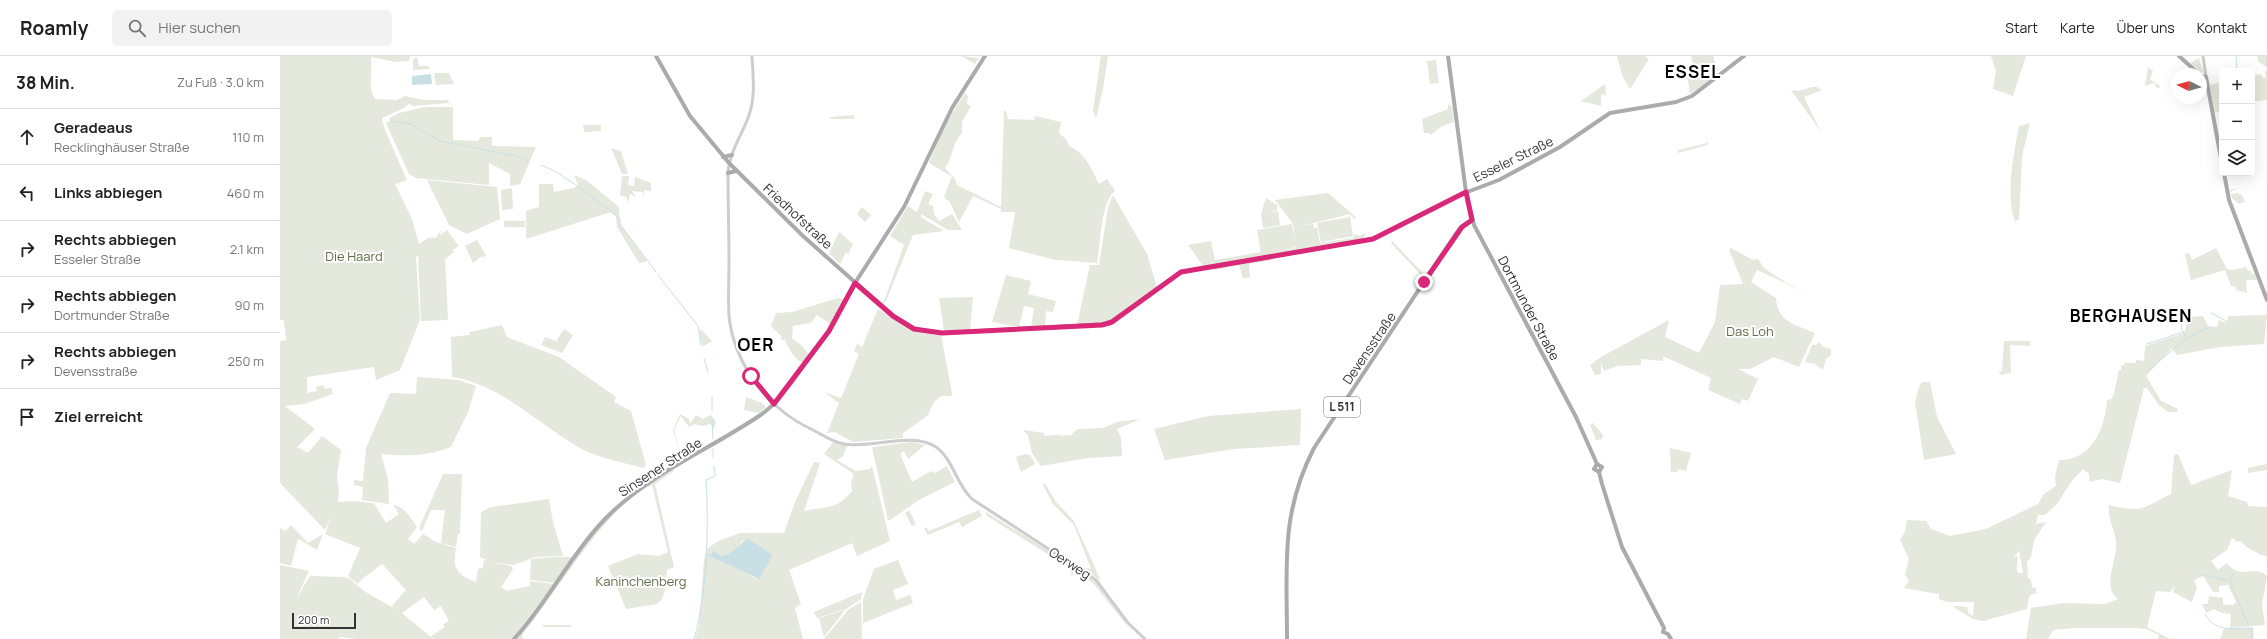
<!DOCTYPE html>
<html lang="de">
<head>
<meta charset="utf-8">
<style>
  body { margin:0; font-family:Manrope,sans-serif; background:#f2f2f2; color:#222 }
  .controls { position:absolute; right:12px; top:12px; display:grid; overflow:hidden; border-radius:6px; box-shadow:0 4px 16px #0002 }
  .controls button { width:36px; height:36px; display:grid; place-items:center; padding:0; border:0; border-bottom:1px solid #e0e0e0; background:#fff; color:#222; font:20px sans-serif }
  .compass { position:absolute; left:1891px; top:12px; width:36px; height:36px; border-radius:50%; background:#fff; box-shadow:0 4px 16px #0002; rotate:275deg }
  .scale { position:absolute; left:12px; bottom:10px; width:64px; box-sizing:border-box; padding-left:4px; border:2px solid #333; border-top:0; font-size:11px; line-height:14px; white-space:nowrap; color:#333; -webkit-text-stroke:3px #fff; paint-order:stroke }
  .stop { position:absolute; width:12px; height:12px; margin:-9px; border:3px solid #db2777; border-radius:50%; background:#fff }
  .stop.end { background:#db2777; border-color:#fff; box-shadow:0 1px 4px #0008 }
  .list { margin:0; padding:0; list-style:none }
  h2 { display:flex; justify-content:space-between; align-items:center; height:52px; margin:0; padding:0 16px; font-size:17px }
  h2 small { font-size:13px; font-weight:400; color:#767676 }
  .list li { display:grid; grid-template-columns:26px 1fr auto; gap:12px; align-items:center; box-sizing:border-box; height:56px; padding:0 16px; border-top:1px solid #e0e0e0 }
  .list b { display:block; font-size:15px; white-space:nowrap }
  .list p { margin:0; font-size:13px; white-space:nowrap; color:#767676 }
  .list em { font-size:13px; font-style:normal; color:#767676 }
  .icon { flex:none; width:22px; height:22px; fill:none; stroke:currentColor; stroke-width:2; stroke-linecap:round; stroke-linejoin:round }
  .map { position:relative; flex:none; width:1987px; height:583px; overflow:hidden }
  header { display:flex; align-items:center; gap:24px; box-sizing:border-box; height:56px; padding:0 20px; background:#fff; border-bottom:1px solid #e0e0e0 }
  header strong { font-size:19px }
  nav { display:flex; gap:22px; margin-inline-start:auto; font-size:14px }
  .search { width:280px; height:36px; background:#f2f2f2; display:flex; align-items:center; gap:10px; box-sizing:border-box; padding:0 14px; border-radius:6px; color:#767676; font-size:15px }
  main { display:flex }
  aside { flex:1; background:#fff }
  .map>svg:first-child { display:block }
  .green { fill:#e4e8dd; fill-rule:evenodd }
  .water { fill:#c8e0e5 }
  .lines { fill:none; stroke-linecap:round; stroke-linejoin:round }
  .stream { stroke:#c8e0e5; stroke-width:1 }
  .minor { stroke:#cdcdcd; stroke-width:3 }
  .major { stroke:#ababab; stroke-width:4 }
  .route { stroke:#db2777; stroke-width:5 }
  .labels { text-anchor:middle; stroke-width:4; stroke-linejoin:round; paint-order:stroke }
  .shield { fill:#fff; stroke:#707070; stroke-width:1 }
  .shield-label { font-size:12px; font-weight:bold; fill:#333 }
  .street-label { font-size:13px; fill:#333; stroke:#fff }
  .park-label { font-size:13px; fill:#5d6b43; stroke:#fff }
  .district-label { font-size:17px; font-weight:bold; letter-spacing:1px; fill:#000; stroke:#fff }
</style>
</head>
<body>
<header>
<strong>Roamly</strong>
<div class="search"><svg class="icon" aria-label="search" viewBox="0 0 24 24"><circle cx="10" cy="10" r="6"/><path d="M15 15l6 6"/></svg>Hier suchen</div>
<nav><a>Start</a><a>Karte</a><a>Über uns</a><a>Kontakt</a></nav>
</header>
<main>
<aside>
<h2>38 Min.<small>Zu Fuß · 3.0 km</small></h2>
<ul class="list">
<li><svg class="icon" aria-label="ahead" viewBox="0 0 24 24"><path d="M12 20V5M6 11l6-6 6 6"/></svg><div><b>Geradeaus</b><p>Recklinghäuser Straße</p></div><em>110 m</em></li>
<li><svg class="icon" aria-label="left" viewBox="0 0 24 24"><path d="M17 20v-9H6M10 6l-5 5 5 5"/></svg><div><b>Links abbiegen</b></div><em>460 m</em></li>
<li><svg class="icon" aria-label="right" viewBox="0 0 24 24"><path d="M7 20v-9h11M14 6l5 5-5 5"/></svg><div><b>Rechts abbiegen</b><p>Esseler Straße</p></div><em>2.1 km</em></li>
<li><svg class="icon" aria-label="right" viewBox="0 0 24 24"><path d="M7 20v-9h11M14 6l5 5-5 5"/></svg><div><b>Rechts abbiegen</b><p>Dortmunder Straße</p></div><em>90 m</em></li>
<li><svg class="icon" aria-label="right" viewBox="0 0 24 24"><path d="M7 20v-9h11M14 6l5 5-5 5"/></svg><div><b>Rechts abbiegen</b><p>Devensstraße</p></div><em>250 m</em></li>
<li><svg class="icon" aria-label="arrive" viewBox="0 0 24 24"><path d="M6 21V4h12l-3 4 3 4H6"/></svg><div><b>Ziel erreicht</b></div></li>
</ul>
</aside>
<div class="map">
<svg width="1987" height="583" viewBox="0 0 1987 583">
  <rect width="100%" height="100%" fill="#fff"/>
  <path class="green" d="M0,0H130L129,5L116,6L91,1C93,15 87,30 95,43L117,44L125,40L143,44H168L169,47L133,50L129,48L124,52L102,62C101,68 123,114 127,124L115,128L132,163L139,188L148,182H156L161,174L160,179L167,174L179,190L171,195H175L166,203L165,202L168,264L141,265L138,199L136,202L140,264L120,314L96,324L94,311L27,321V337L37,335L36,331L43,329L45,333L51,332L53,338L24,348L5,350L35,373L17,391L28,397L42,380L61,394L57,421L59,437L58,446L72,445L94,447L106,467L119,458L113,449C125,451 131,462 137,471L128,483L134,488L143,478L156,486L176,492C172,513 177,519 196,526L198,513L203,512L204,504L209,505L200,501L201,456L211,451L269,443L273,466L283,500L255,501L234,509L210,506L231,510L233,513L221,531L227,535L250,530V525L274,528L232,583H155L150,581L165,571L163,568L169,565L161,550L154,554L144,541L122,557L111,551L126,534L102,508C95,514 82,522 78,528L68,520L80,492L45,478L52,459L45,474L0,427V285L6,284L4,264H0Z
    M681,0L699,2L695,8Z
    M821,0H828L823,33L816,62L813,55Z
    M1337,0H1364L1369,3L1350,33L1342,19Z
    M1411,0H1433L1438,14L1427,27L1410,38L1407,18L1414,12Z
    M1711,0H1746L1733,40L1713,33L1716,15Z
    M1977,0H1987V11L1978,6Z
    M137,1L139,10H149V13L133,14V3Z
    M1919,2L1923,16L1922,17L1911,7Z
    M1156,4L1159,27L1150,28L1147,5Z
    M1868,11L1873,15L1870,23L1881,31L1877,32L1874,27L1865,30Z
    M1985,15H1987V44L1972,46V20L1981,18L1983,22L1986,21Z
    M154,17H169L174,28L156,29Z
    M1942,26V55L1935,57L1930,29Z
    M1325,28L1326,40L1323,38L1321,39V50L1301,45Z
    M1532,31H1537L1542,34L1524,41L1541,76L1511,34L1518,35Z
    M685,37L688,40L687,48L691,50L682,66V77C672,87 673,101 665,112L675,123L677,129L721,151L724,55H726L728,63L754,64L755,60L781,66L779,77L787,84L789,90C806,98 811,112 819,128L827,123L835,135C821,145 820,190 817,207L776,204L729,192L735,156H721V153L693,140L679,166L670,146L664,141L672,120C662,116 657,111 649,107L662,73Z
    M1168,48L1172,51L1174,66L1162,70L1151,79L1150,77H1144L1142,63L1168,53Z
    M144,51H173V84L199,85L200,81H212V90L256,91L240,128L230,130V118L209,107V129L136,122L129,118L106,67L110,65V62L119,57Z
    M574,59V63H551L550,61Z
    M1750,67L1742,100L1739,164L1735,165C1725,140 1734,96 1739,70Z
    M303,69H321V75L304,76Z
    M1426,79L1428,88L1427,89L1398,97V92L1399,94L1427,87Z
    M331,92L341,95L348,118H342Z
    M294,119L306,124L339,151L340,168L367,205L359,207L337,171L336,160L331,156L246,183V155L259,151V128H273L274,136L294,132L298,129Z
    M342,120H349L348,129L354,130L355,121L371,127V135L364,134V142L363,136L352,135L356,141L350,138L348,148L347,141L340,139Z
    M147,124L217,131L220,163L187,178L169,169Z
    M231,132L232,134L233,153L222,154L221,134Z
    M1958,132L1950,136L1951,138L1959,137V139H1962L1965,146L1959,148L1952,142L1949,134Z
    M645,135L653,138L648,148L653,150L654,158L659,165L672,158L682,174H668L641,158V161L664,175L633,179L606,245L603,248L624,189L610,180L628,150L637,156Z
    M1048,137L1076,161L1074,163L1070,158L1017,171L1033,168L1034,172H1037L1040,187L1073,182L1075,178L1079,180L1086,177L1083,183L990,201L992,204L969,208L970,221L963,222L959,209L935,214L932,211H924L908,189L931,185L935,204L981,196L977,174L1012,168L1016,191L1006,193L1016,192L1013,168L995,144Z
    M833,139L867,198L877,231L828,266L797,269L810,209H819L828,151Z
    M986,142L997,149V154L987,157L998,155L1000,169L983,172L981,158Z
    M582,151L592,160L589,161L585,166L577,158Z
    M1070,161L1073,180L1041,186L1037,167Z
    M224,165H245V171H224Z
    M559,176L573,188L568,198L566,196L560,208L549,197Z
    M197,184L206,199L203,202L202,200L193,207L185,190Z
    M1112,185L1145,219L1154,207L1141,226L1140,218L1111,187Z
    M1451,192L1473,204L1478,203L1484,212L1505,226L1527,237L1477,214L1471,226L1496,242C1497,266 1516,269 1535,277L1519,311L1494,301L1470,313H1458L1478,323L1468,345L1462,343L1460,348L1428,334L1431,322L1385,301H1383V305L1361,303V309L1338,310L1324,315L1321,307V318L1315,319L1310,309L1321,301L1389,264L1385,281L1419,297L1435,266L1440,229L1463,228L1449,194Z
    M1936,192L1947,213L1952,214L1966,211L1968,215H1971L1972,218L1974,217L1977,224H1966L1967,237L1956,234V231L1951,230L1945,214L1911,224L1905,198L1909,197L1912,204Z
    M726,219L751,225L748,238L776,245L773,256L766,255L765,270L751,271L754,252L744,250L739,271L712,266Z
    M693,241L690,274L664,275L659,242Z
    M558,242L563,243L551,268L537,259L531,267L513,270L512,282L522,290L529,299L523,307C514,302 509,294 505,284L500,283L502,281L491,270L496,257L512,256Z
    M598,253L634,274L661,278L672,338L671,340H661L654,346L647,360L623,377V382L573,386L555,376L547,377L559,347L544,336L561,342L579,298L574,295L577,288L582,291Z
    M1987,259L1984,288L1940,291L1897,299L1892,292L1866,320L1881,345L1898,353L1897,356H1888L1878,348L1867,332H1864L1840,427L1822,423L1809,426V418L1803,413L1791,426L1777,448L1765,459H1758L1756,468L1766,466L1754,484L1751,501L1747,506L1748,522L1751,524L1752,532L1756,531V537L1749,540L1747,553L1703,565L1693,563L1673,551L1678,550L1687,551L1689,558L1693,560L1694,546H1667L1659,543V536L1658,538L1624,532L1629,525L1625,518L1629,503L1620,484L1625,476L1627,464L1646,465L1651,473L1670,480L1706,473L1758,448L1764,438L1776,430L1775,420L1779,404C1812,405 1825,372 1827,344L1831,343L1834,338L1839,314H1841V309L1844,310V307H1856V304L1864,305L1865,290L1904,277L1909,261L1923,260L1928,270L1937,271L1939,264L1947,267L1948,260ZM1739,495L1743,517H1738C1735,510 1739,506 1737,500L1733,501Z
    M222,269L227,281L279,301L336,341L334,346L351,355L366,409L363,412C343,406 320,403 302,393C260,370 221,328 172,321L171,281L189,279L190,276Z
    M284,273L293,279L282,297L261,289L265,281L278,286L277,284Z
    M421,273L432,285L424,290L422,289L419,276Z
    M1724,285H1750V290L1730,289L1731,317L1720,319L1719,316L1722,315Z
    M1539,286L1543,291L1551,293V299L1546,303L1543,314L1535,308L1525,306L1532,289H1536Z
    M137,321L179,324L196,330L188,356L171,391C143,401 130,400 101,398L108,423L109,448L82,444L83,431L74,429V424L83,425L86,392L110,337L136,338Z
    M1642,326H1650L1657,361L1676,398L1644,404L1635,346L1638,334Z
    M466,341L482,347L486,351L479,357L464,354Z
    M1021,353L1020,389L955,393L885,404L874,373L928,360Z
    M400,358L409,363L410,368L416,359L423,363L431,359L436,366L434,372L430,368L423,370L415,368L409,371L401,360L394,374L402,402L393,374Z
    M860,363L837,373L841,382L842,400L809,402L761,410L752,397L748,379L743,374L764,377V380L783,378L777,380L791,379L797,373L823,372L837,366Z
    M1313,367L1323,379L1322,383L1316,384L1310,369Z
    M553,386L567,390L563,400L557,404L576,415L590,413L592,410L610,485L577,500L572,487L509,514L521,548L515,552L523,583H415L419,569L424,504L427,493L438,485L460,477H504L515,446L534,406L540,407L524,455C545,450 556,455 572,435L571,426L574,418L544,398ZM463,484L476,523L434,495C437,496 439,499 443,500C452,500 458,491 463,484Z
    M632,386L645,389L628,403L624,395L620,398L632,426L651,415L655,417L667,410L675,426L639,444L610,464H608L592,391Z
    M1390,392L1411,397L1406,415L1398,413V416H1391Z
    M745,398L750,399L755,408L741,416L736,401Z
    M1898,398L1911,429L1952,414L1948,440L1967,446L1968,450L1987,451V500L1981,499L1968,492L1960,485L1958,486L1952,482L1947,494L1931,505L1938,514L1947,507C1960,525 1974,508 1987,520L1982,549L1985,569L1950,572L1951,558L1942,557L1934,553L1926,557L1922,548H1928L1929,540L1943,542V549H1953L1956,546L1948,529L1939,530V536H1933L1923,520L1914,524L1917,531L1912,546L1893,536L1895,530L1890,536L1876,535L1867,571L1890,583H1878L1879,579L1866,573L1853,572H1796L1773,574L1768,583H1746L1751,552L1784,547L1825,548L1838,543C1822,532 1836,507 1836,491C1837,476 1827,464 1829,449C1863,457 1861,453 1891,438L1894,399Z
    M1987,408V414L1968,417V412Z
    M393,414L394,415L375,428L394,511L387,514C386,525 387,541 377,548L346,553L328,510L358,498L379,500L388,496L372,429C329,445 273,542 242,579L243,583H237C268,543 295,494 331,459C349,440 371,427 393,414Z
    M163,418H182L180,478H178L176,491L161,487L165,454H151L142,475L139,472Z
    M764,426L776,446L794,465L821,525L803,512L811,513L794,469L773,448L763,429Z
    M629,454L636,468L632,470L625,457Z
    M699,454L702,460L682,471L679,466L648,479L644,473L646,471L649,475Z
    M706,456L798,513L817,527L853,577L813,527L795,515L792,520L788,511L707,460Z
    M11,469L28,487L43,478L37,494L5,475Z
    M0,472L18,483L11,510L0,507Z
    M273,501H294L275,527L250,524L251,503Z
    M618,504L628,528L613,534L616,544L630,539L633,547L583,567V543L594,513Z
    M0,509L29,515L16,543L30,520L64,521L70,523L84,535L122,557L153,583H78L60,581L59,583H0Z
    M582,536L581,543L566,553L537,562L534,556Z
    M581,546L582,583H544L568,554Z
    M565,554L544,581L539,562Z
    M263,569H290L292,571H263Z
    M1973,571L1974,583H1940L1944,573Z"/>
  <path class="water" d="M151,18L152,28L132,29V20Z
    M468,482L491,498L492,501L479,523L430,500L434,495L442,500L449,498Z"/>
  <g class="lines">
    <path class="stream" d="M1956,0L1957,15
      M1987,0V10
      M110,62L112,65L131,68L160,85L235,100
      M238,101L248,105
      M261,109L275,115L296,129
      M297,130L338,161
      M340,163V168L367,204
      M368,205L376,216
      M378,219L418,270L421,290
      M1931,257L1948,266
      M1906,265L1902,268L1901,272L1907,282
      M1867,288L1903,276
      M424,302L428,316
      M1865,317L1907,282L1928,272
      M432,340V355
      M432,363L433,383
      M433,393V401
      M425,499L430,500
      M1920,518L1950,525L1968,569
      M1950,524L1954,517
      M1925,558C1936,578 1953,571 1972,573L1971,583
      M414,583C427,541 429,468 426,424L435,420L434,410"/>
    <path class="minor" d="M472,0C473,21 476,42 468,62C461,80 449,98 448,117C448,147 449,176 449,205C449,223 448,242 449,260C454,308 488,353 531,373C541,378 552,386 564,388C592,393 632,375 656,391C673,403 676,428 692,443L816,524L848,567L865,583
      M1923,0L1926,21"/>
    <path class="major" d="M376,0L410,60L449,107L523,180L613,260L634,273L662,277L828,268L901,216L1093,183L1182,138L1219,124L1280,91L1330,57L1396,46L1412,40L1464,0
      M1168,0L1186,136L1194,169L1296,361L1317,408L1322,411L1319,416L1322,428L1342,491L1384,572L1383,576L1388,578L1391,583
      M1899,0L1919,18
      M1921,20L1926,21L1942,108
      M443,101L452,99
      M448,117L456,115
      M1944,117L1949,144L1987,244
      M1317,408L1314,413L1319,416
      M234,583C268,546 291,498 326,462C370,417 431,393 482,358L494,348L511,327L549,275L575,227L624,151L672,52L705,0
      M1007,583C1007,511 1000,458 1034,392L1175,179L1181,171L1192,164"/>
  </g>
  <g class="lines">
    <path class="route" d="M471,320L494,348L549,275L575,227L613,260L634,273L662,277L822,269L832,266L901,216L1093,183L1186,136L1192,164L1182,171L1144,226"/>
  </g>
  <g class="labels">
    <rect class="shield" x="1044" y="341" width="36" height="20" rx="3"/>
    <g class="shield-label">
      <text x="1062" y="355">L 511</text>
    </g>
    <g class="street-label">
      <text transform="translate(1233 103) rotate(-26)" y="5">Esseler Straße</text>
      <text transform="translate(518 160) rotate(43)" y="5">Friedhofstraße</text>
      <text transform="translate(1249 252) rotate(62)" y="5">Dortmunder Straße</text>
      <text transform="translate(1089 292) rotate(-56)" y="5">Devensstraße</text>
      <text transform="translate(380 411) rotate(-33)" y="5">Sinsener Straße</text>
      <text transform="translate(790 507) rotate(33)" y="5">Oerweg</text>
    </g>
    <g class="park-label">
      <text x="74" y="205">Die Haard</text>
      <text x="1470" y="280">Das Loh</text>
      <text x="361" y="530">Kaninchenberg</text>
    </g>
    <g class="district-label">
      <text x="1413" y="22">ESSEL</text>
      <text x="1851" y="266">BERGHAUSEN</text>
      <text x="476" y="295">OER</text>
    </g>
  </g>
</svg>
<div class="controls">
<button>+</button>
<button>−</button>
<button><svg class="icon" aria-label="layers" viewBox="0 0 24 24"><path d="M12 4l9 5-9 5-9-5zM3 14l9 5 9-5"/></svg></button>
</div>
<svg class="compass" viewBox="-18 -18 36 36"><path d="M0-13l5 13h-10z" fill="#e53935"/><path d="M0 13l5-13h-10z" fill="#767676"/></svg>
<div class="scale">200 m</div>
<div class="stop" style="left:471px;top:320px"></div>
<div class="stop end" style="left:1144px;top:226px"></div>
</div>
</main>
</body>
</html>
